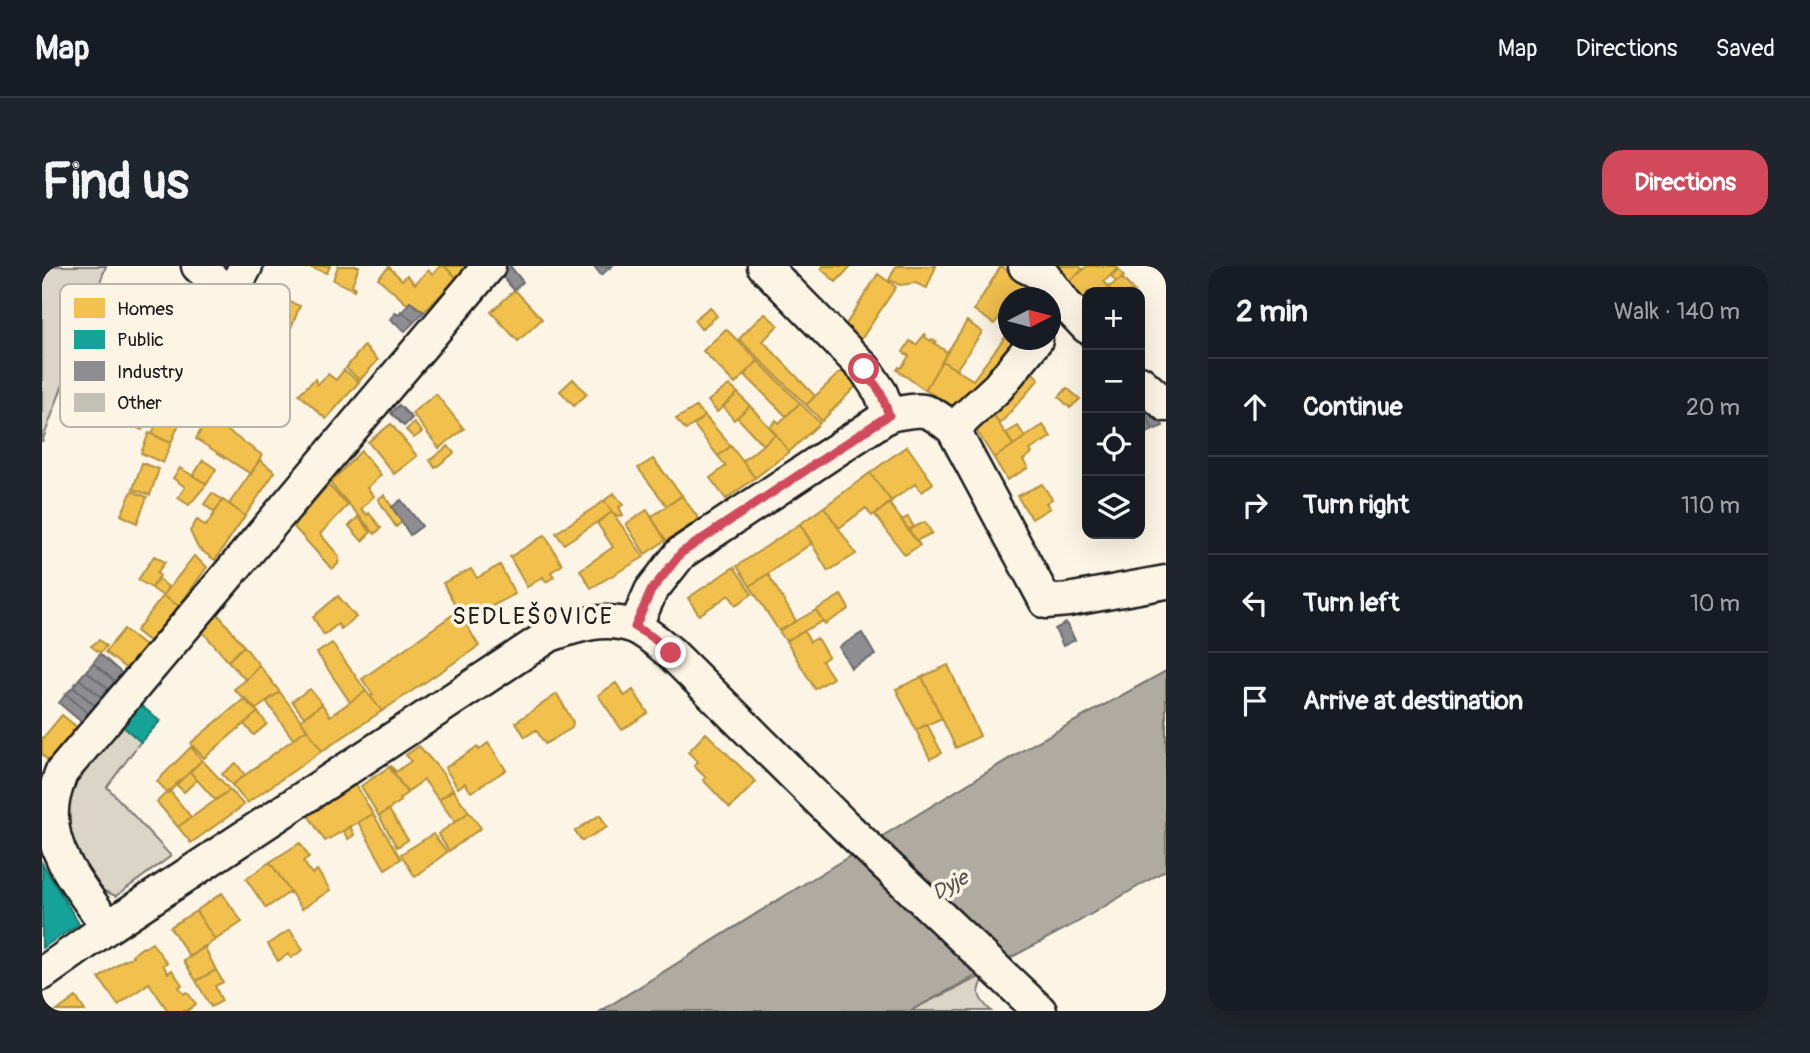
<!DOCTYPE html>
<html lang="en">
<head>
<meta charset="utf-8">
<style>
  body { margin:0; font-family:Pangolin,sans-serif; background:#20242c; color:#f1f3f6 }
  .controls { position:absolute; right:21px; top:21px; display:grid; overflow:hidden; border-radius:14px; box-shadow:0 7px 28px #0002 }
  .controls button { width:63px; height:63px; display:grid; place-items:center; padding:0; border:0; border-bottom:2px solid #363941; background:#171b24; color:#f1f3f6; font:35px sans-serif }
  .compass { position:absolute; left:956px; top:21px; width:63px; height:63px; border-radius:50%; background:#171b24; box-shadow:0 7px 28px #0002; rotate:84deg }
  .stop { position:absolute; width:21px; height:21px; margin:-16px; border:5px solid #d1495b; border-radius:50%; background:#fff }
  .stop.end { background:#d1495b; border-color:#fff; box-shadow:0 2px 7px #0008 }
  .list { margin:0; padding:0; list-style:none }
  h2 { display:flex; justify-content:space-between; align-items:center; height:91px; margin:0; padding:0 28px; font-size:30px }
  h2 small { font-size:23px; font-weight:400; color:#9ea1a6 }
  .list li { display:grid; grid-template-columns:46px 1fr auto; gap:21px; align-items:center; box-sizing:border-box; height:98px; padding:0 28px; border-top:2px solid #363941 }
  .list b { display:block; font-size:26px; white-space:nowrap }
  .list em { font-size:23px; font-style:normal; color:#9ea1a6 }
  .icon { flex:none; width:38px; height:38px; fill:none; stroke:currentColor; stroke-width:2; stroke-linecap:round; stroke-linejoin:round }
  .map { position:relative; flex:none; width:1124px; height:745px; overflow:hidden; border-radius:21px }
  header { display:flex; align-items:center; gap:42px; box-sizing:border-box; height:98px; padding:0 35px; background:#171b24; border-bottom:2px solid #363941 }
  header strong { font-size:33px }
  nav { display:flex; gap:38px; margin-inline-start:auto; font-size:24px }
  .intro { display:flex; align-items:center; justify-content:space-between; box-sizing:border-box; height:168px; padding:0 42px }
  h1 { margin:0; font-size:49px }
  .button { padding:18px 32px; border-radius:21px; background:#d1495b; color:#fff; font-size:24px; font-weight:700 }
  main { display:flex; gap:42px; padding:0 42px }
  aside { flex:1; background:#171b24; border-radius:21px; box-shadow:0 7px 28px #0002 }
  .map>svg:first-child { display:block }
  .green { fill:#dbd5c8; stroke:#7c7872; stroke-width:2 }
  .water { fill:#b0aba1; stroke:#75726c; stroke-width:2 }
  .homes { fill:#f2c14e; stroke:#b2903f; stroke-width:2 }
  .public { fill:#17a398; stroke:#187a73; stroke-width:2 }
  .industry { fill:#8d8d92; stroke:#6b6b6f; stroke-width:2 }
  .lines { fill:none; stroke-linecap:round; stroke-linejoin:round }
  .minor-casing { stroke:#1c1c1c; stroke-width:37 }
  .minor { stroke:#fcf5e5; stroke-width:32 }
  .route { stroke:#d1495b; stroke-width:9 }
  .labels { text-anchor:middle; stroke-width:7; stroke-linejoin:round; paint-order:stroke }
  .water-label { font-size:21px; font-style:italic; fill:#575551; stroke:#fcf5e5 }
  .quarter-label { font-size:23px; letter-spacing:2px; fill:#1c1c1c; stroke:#fcf5e5 }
  .key { fill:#fcf5e5; stroke:#b9b4a9; stroke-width:2 }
  .key-label { font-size:19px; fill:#1c1c1c }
</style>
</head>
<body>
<header>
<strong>Map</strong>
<nav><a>Map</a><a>Directions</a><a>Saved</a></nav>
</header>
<div class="intro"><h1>Find us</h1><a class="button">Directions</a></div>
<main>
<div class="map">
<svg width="1124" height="745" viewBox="0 0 1124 745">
  <rect width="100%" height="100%" fill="#fcf5e5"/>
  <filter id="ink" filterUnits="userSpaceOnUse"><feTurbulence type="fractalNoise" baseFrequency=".0143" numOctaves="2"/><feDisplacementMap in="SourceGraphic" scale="14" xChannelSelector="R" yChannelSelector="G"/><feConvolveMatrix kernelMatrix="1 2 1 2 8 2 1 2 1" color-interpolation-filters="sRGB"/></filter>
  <g filter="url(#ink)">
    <path class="green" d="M0,0H64L0,176Z
      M77,457L99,475L65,521L129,590L74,630L55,622L20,572L26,514Z
      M944,708C934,727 934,730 949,745H866Z"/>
    <path class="water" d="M1124,405V604L1034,657L868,745H559L744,629L991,478Z"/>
    <path class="homes" d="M264,0H288L285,7Z
      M296,0H317L310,19L313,21L312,24L291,14Z
      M398,0H402L415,12L382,46L368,36L366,39L336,12L347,1L360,14L365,9L373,18L386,4L391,8Z
      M402,0H426L415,12Z
      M780,0H809L794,16L779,3Z
      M854,0H894L885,22L873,17L858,19L847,14Z
      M959,0L987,19L976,32H966V42L952,58L932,44Z
      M1008,0H1037L1041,4L1026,16Z
      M1045,0H1072L1076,4L1062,15L1068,23L1062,26H1045V36L1043,37L1026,16Z
      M1076,2L1082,11L1074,16L1069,9Z
      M836,8L854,21L818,75L801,63Z
      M1080,12L1093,26H1062L1068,23L1067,21Z
      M473,24L500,53L476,75L449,46Z
      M228,28L258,40L248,64L218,52Z
      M668,41L675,50L659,63L652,54Z
      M722,47L736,59L721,75L773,130L764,139L697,73Z
      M925,55L940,66L914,104L900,95Z
      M684,63L716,95L693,118L661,85Z
      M966,67V74H975L922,146L883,124L900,95L931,114Z
      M883,68L884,69L883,71L889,75L890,73L894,75L892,77L905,86L907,83L883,124L855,104L857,101L859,102L867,90L861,86L868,75L874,79Z
      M322,80L336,94L318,114L304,102Z
      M716,95L758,137L744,150L702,108Z
      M983,99L997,113L958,158L946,141Z
      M302,104L317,116L284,153L257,128L273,113L275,119L286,108L294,114Z
      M799,105L815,119L780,155L764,139Z
      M531,113L545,128L532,140L518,125Z
      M687,119L696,127L675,146L666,135Z
      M1025,122L1038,133L1028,142L1017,131Z
      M696,127L708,140L692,154L681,140Z
      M99,128L114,135L100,164L86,158Z
      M394,128L422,163L397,182L370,147Z
      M758,137L778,157L747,186L728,161L734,154L737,157Z
      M123,138L142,146L129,177L110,168Z
      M708,140L734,168L721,179L695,151Z
      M654,141L663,150L644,164L634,153Z
      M946,141L971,179L952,192L929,156Z
      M663,150L689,180L676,190L652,159Z
      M166,151L220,189L209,208L154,173Z
      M372,157L380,166L372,172L364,164Z
      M349,158L375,190L352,208L326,176Z
      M1001,159L1009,171L988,184L990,187L981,194L986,202L965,214L952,192Z
      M976,160L983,171L971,179L964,167Z
      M107,167L129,177L121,197L99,187Z
      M734,168L747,186L713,212L701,195Z
      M406,180L412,187L393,202L388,194Z
      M689,180L713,212L684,233L668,212L684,200L676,190Z
      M865,180L891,217L880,226L873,218L849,235L828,207Z
      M319,185L339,209L325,222L332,230L319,243L325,249L327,247L339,262L333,268L288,217Z
      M611,193L640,229L625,240L596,202Z
      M161,194L174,203L165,218L151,210Z
      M218,194L233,206L203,250L187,238Z
      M100,197L117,203L108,229L91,223Z
      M138,202L165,218L147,239L136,232L143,221L131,212Z
      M828,207L850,236L830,250L824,242L797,262L782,241Z
      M1000,218L1010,233L1004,237L1008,242L990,253L975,230Z
      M286,219L306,239L278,268L297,290L296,298L290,303L251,260Z
      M90,225L105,231L95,257L79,249Z
      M170,227L181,234L172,246L162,238Z
      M572,227L581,239L577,241L581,249L576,250L570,246L562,235Z
      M342,229L360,256L354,261L336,233Z
      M640,230L657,253L624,275L609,251Z
      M181,234L203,250L173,294L156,282L148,265L155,254L164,260Z
      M562,235L570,246L522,278L514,267Z
      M847,237L878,279L863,289L833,249Z
      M782,241L814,288L786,305L758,258Z
      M605,244L624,274L603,288L584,258Z
      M570,246L602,291L549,322L538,304L571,281L555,257Z
      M316,251L329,266L320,275L307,260Z
      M866,251L872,261L866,264L859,254Z
      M883,256L890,267L874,275L866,264Z
      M758,258L770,277L708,320L695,300Z
      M503,269L520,299L509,306L512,311L504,316L501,311L485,321L468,291Z
      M112,290L123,296L115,307L118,310L110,322L96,314Z
      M152,290L165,301L137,340L121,330Z
      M458,299L473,328L422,355L401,317L429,303L435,312Z
      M692,301L710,328L694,339L687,329L657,349L646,332Z
      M726,308L754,355L737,365L708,320Z
      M116,312L126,321L121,330L110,322Z
      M799,329L807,343L783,358L774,344Z
      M121,330L137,340L108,376L94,365Z
      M296,330L314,351L299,363L296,358L282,369L271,351Z
      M774,344L781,355L744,375L737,365Z
      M416,345L437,380L340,445L328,430L331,429L320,413Z
      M175,347L202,380L186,395L159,364Z
      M82,363L104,381L86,404L63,386Z
      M762,365L768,376L775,372L786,391L780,395L791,412L773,423L744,375Z
      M57,374L64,380L58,387L49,380Z
      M290,377L324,425L308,436L275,387Z
      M202,380L217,399L204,414L186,395Z
      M217,399L238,426L213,444L192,423L204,414Z
      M906,399L938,470L914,482L880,411Z
      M880,411L900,452L874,464L854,423Z
      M574,417L583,430L591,424L606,447L580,464L556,429Z
      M268,423L280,438L262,451L250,435Z
      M324,425L340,445L280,485L259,454L280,438L288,450Z
      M238,426L265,463L251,473L224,435Z
      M515,428L531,456L530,462L503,478L494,464L483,471L474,456Z
      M203,432L216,446L162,492L149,478L150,476Z
      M216,446L225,458L212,469L202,458Z
      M20,449L41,466L11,501L0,488V473Z
      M885,458L900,487L888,493L874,464Z
      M265,463L280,485L205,537L190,519Z
      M664,467L714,516L688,542L661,514L664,512L652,500L656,496L646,486Z
      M446,477L464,504L429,526L423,517L416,522L403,502L435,481L437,484Z
      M377,480L399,505L411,523L397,534L382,514L365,526L348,501L349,500L354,506L369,495L364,489Z
      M149,481L160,494L126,527L115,515Z
      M160,494L188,524L173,534L148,506Z
      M194,497L203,509L190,519L180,508Z
      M347,501L365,527L357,533L359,535L337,550L319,520Z
      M148,506L155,514L142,526L134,518Z
      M314,519L331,548L283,575L266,549Z
      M127,524L149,551L136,561L115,536Z
      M188,524L202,539L149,577L136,561Z
      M411,524L427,546L413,556L397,534Z
      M347,544L366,574L355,581L337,550Z
      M427,546L439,562L407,585L396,568Z
      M331,548L359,593L343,603L316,556Z
      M558,549L565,561L540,575L533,565Z
      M308,560L312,569L306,573L301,565Z
      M391,568L405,586L373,611L359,588Z
      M258,577L267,591L261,595L270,608L275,604L288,624L260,643L228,596Z
      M228,596L248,626L224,642L204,613Z
      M180,627L200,656L173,674L154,645Z
      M154,645L173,674L148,691L128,661Z
      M248,664L261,684L249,692L246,688L236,695L226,678Z
      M110,677L125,697L121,699L126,707L130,704L140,719L137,721L142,728L145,726L154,738L145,745H126L107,717L76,739L57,712L82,694L83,695L91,690L90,689L101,681L102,682Z
      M162,680L174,704L154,715L142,695Z
      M174,704L181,716L173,720L180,735L169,741L154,715Z
      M34,731L43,745H15Z"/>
    <path class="public" d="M95,436L118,455L99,476L77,457Z
      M0,597L37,658L0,682Z"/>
    <path class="industry" d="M468,0L481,16L472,24L460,10Z
      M552,0H570L559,9Z
      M368,36L382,46L372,56L360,46Z
      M359,45L372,56L363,65L348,53L353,47L357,49Z
      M357,139L370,152L362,160L349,147Z
      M1114,143L1121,160L1111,164L1104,147Z
      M1104,147L1111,164L1103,168L1098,157V150Z
      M359,234L380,260L368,269L350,241Z
      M1024,357L1033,374L1021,380L1013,363Z
      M820,367L833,389L809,402L797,381Z
      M58,388L83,410L76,418L51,397Z
      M51,397L76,418L70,426L44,405Z
      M44,405L70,426L63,434L37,413Z
      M37,413L63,434L56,442L31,421Z
      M31,421L56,442L49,450L24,428Z
      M24,428L49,450L42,458L17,437Z"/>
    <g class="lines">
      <defs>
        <path id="minor" d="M156,0L180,22L183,40L204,0
          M722,0L823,103L839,127L847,149
          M983,0L1001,9L1023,38L1045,61
          M1098,116L1124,139
          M911,163L956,121L994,74
          M593,361L609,325L639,287L847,149C881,142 884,141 911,163L1004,336L1026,334L1124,316
          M66,661C42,626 7,589 10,544C10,531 15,520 19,507L447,0
          M0,708L66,661L508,369C536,359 564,350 593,361C606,367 618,378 629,387L802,559L998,745"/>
      </defs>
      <use href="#minor" class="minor-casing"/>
      <use href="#minor" class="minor"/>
    </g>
  </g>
  <g class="lines" filter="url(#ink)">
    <path class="route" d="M629,387L610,371L593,361L609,325L639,287L847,149L839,127L822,103"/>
  </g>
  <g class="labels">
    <g class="water-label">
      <text transform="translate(908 619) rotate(-30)" y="7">Dyje</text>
    </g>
    <g class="quarter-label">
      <text x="491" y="358">SEDLEŠOVICE</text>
    </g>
  </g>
  <rect x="18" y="18" width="230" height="143" rx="10" class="key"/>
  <rect x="32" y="32" width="31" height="20" fill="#f2c14e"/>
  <rect x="32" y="64" width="31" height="19" fill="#17a398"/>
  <rect x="32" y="95" width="31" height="20" fill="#8d8d92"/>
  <rect x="32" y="127" width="31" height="19" fill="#c4c0b3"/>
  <g class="key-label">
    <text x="75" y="49">Homes</text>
    <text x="75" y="80">Public</text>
    <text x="75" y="112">Industry</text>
    <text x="75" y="143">Other</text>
  </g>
</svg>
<div class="controls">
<button>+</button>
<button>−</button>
<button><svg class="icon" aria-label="locate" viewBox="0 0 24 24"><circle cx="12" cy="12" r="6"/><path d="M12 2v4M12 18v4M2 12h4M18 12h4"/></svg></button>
<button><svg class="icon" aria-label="layers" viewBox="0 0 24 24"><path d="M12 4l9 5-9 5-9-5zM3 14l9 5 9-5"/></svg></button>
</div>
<svg class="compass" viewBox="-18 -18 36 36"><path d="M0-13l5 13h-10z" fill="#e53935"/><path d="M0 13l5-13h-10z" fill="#9ea1a6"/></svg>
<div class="stop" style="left:822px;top:103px"></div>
<div class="stop end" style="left:629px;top:387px"></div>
</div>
<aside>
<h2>2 min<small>Walk · 140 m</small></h2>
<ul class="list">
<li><svg class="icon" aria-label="ahead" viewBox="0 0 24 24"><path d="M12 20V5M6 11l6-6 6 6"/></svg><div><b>Continue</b></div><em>20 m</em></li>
<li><svg class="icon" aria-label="right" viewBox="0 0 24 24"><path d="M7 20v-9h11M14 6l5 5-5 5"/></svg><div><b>Turn right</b></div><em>110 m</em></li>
<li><svg class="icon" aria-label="left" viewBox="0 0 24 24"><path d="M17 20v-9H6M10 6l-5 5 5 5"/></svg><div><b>Turn left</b></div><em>10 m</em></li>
<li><svg class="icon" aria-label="arrive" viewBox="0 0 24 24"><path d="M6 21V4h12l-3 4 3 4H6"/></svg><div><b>Arrive at destination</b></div></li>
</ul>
</aside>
</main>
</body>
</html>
